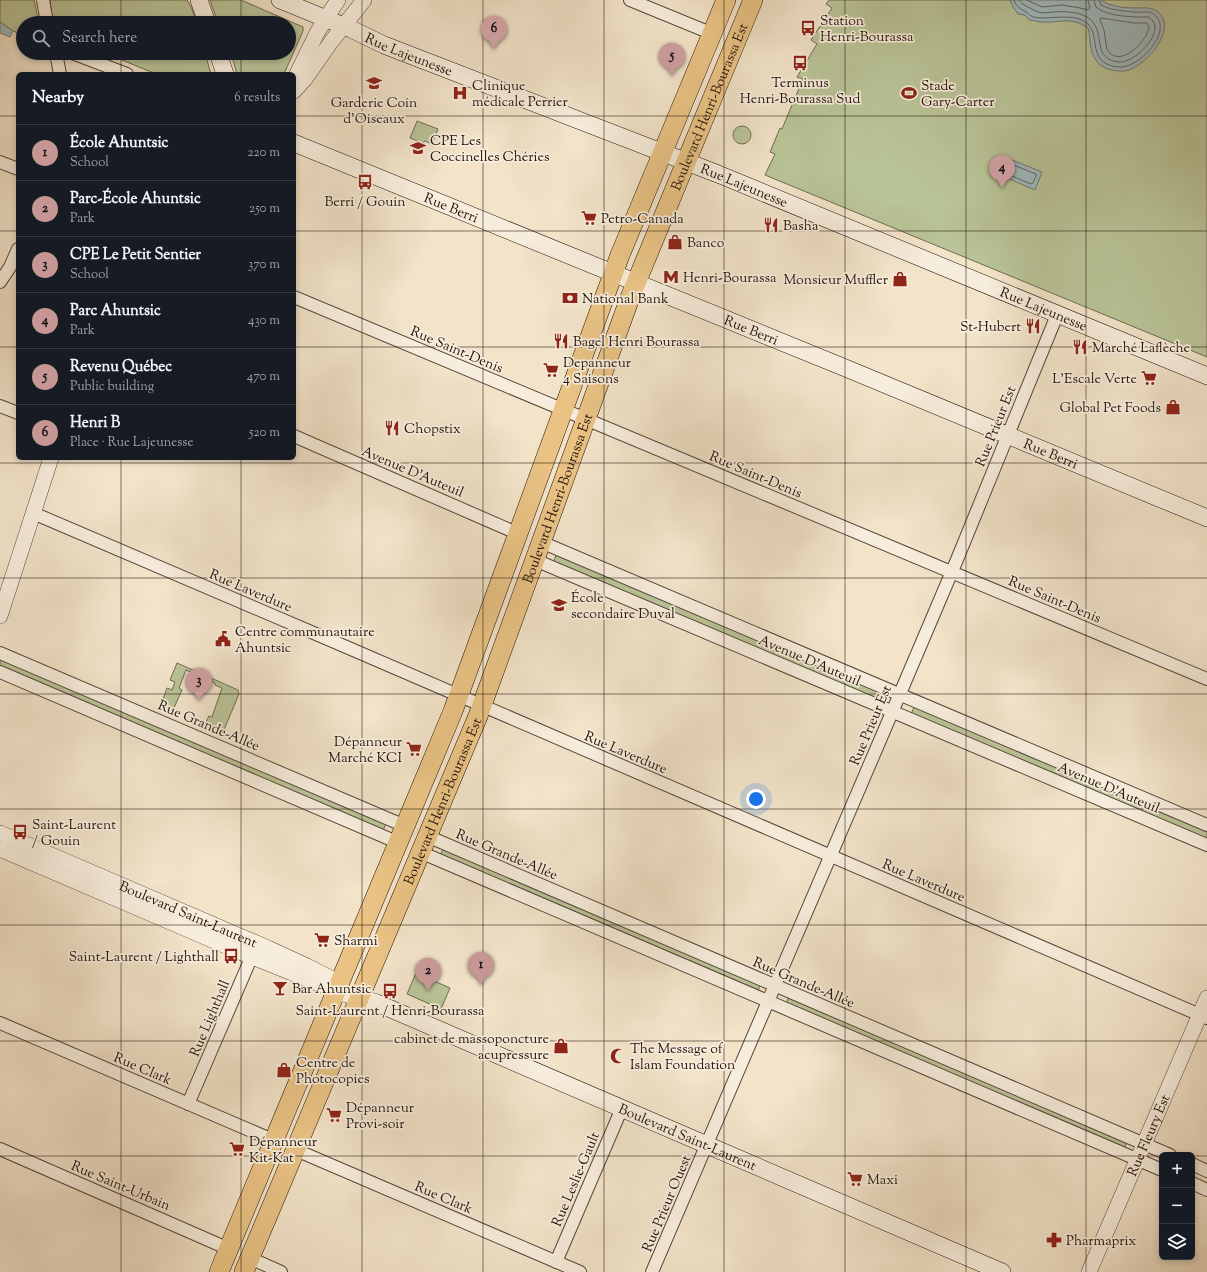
<!DOCTYPE html>
<html lang="en">
<head>
<meta charset="utf-8">
<style>
  body { margin:0; font-family:"Sorts Mill Goudy",serif; background:#242831; color:#f1f3f6 }
  .controls { position:absolute; right:12px; bottom:12px; display:grid; overflow:hidden; border-radius:6px; box-shadow:0 2px 6px #0003 }
  .controls button { width:36px; height:36px; display:grid; place-items:center; padding:0; border:0; border-bottom:1px solid #363941; background:#171b24; color:#f1f3f6; font:20px sans-serif }
  .you { position:absolute; left:756px; top:799px; width:14px; height:14px; margin:-10px; border:3px solid #fff; border-radius:50%; background:#1a73e8; box-shadow:0 0 0 6px #1a73e833 }
  .badge { display:grid; place-items:center; width:26px; height:26px; border-radius:50%; background:#c59692; color:#111; font-size:13px; font-weight:700 }
  .pin { position:absolute; translate:-50% -33px; filter:drop-shadow(0 1px 2px #0008) }
  .pin::after { content:''; position:absolute; top:21px; width:14px; height:12px; background:inherit; clip-path:polygon(0 0,100% 0,50% 100%) }
  .list { margin:0; padding:0; list-style:none }
  h2 { display:flex; justify-content:space-between; align-items:center; height:52px; margin:0; padding:0 16px; font-size:17px }
  h2 small { font-size:13px; font-weight:400; color:#9ea1a6 }
  .list li { display:grid; grid-template-columns:26px 1fr auto; gap:12px; align-items:center; box-sizing:border-box; height:56px; padding:0 16px; border-top:1px solid #363941 }
  .list b { display:block; font-size:15px; white-space:nowrap }
  .list p { margin:0; font-size:13px; white-space:nowrap; color:#9ea1a6 }
  .list em { font-size:13px; font-style:normal; color:#9ea1a6 }
  .icon { flex:none; width:22px; height:22px; fill:none; stroke:currentColor; stroke-width:2; stroke-linecap:round; stroke-linejoin:round }
  .map { position:relative; flex:none; width:1207px; height:1272px; overflow:hidden }
  .search { position:absolute; background:#171b24; box-shadow:0 2px 6px #0003; left:16px; top:16px; width:280px; height:44px; display:flex; align-items:center; gap:10px; box-sizing:border-box; padding:0 14px; border-radius:22px; color:#9ea1a6; font-size:15px }
  .panel { position:absolute; background:#171b24; box-shadow:0 2px 6px #0003; left:16px; top:72px; width:280px; height:388px; border-radius:6px }
  .map>svg:first-child { display:block }
  .green { fill:#b9c498; stroke:#6e6c51 }
  .water { fill:#a0bbc1; stroke:#6e7878 }
  .lines { fill:none; stroke-linecap:round; stroke-linejoin:round }
  .shore { stroke:#616766; stroke-width:1 }
  .minor-casing { stroke:#56473a; stroke-width:14 }
  .tertiary-casing { stroke:#56473a; stroke-width:16 }
  .secondary-casing { stroke:#22130a; stroke-width:18 }
  .primary-casing { stroke:#22130a; stroke-width:20 }
  .minor { stroke:#f7eddc; stroke-width:12 }
  .tertiary { stroke:#f7eddc; stroke-width:15 }
  .secondary { stroke:#f7eddc; stroke-width:17 }
  .primary { stroke:#e9c284; stroke-width:19 }
  .grid { fill:none; stroke:#22130a; stroke-width:1; stroke-opacity:0.55 }
  .labels { text-anchor:middle; stroke-width:3.5; stroke-linejoin:round; paint-order:stroke }
  .poi-label { font-size:14px; fill:#22130a; stroke:#f7eddc; text-anchor:start }
  .street-label { font-size:14px; fill:#22130a; stroke:#f7eddc }
</style>
</head>
<body>
<div class="map">
<svg width="1207" height="1272" viewBox="0 0 1207 1272">
  <rect width="100%" height="100%" fill="#f2e3c9"/>
  <filter id="stains"><feTurbulence type="fractalNoise" baseFrequency=".005" numOctaves="4"/><feColorMatrix values="0 0 0 0 .2 0 0 0 0 .09 0 0 0 0 .02 0 0 0 .5 -.17"/></filter>
  <radialGradient id="worn" r=".72"><stop offset=".6" stop-color="#630" stop-opacity="0"/><stop offset="1" stop-color="#630" stop-opacity=".3"/></radialGradient>
  <path class="green" d="M0,0H34L39,23H23V35L13,31L0,22Z
    M50,0H187L192,9L197,23H53Z
    M210,0H241L303,27V31L284,74H237L231,53H289V23H218Z
    M829,0H1207V357L765,175L775,154L770,152L780,128L782,129L803,79L797,77L817,44L811,40L832,8L826,4Z
    M105,53H205L211,74H156Z
    M417,121L438,129L432,144L425,141L423,143L410,138Z
    M733 135a9 9 0 1 1 18 0a9 9 0 1 1-18 0Z
    M557,553L885,693L881,702L553,563Z
    M1,659L386,823L383,831L0,666V660Z
    M177,663L238,690L239,694L223,732L205,724L209,716L212,717L222,688L215,685V683L186,670L179,688L182,690L173,710L161,705L167,688L172,690L175,682L170,680Z
    M915,705L1207,829V840L911,714Z
    M444,847L761,984L757,992L440,856Z
    M416,973L450,988L441,1009L407,994Z
    M789,996L1127,1142L1124,1149L786,1004Z"/>
  <path class="water" d="M1010,0H1101C1110,7 1126,8 1136,8C1144,8 1151,7 1157,11C1179,28 1147,64 1129,70C1122,72 1115,71 1108,69C1103,67 1099,65 1096,60C1089,51 1091,39 1088,28C1071,16 1060,23 1042,22C1038,22 1034,20 1029,20L1025,15L1018,14L1013,7Z
    M0,22L13,31L10,37L0,33Z
    M1007,158L1042,172L1035,190L1000,175Z"/>
  <g class="lines">
    <path class="shore" d="M1014,0C1017,8 1020,8 1026,12C1028,13 1029,14 1031,16C1039,21 1066,14 1079,19C1107,27 1081,64 1119,67C1138,69 1175,31 1154,14C1149,10 1140,13 1134,12C1123,11 1110,10 1101,5L1099,0
      M1019,0C1022,4 1024,5 1028,7C1033,9 1036,12 1042,13C1046,13 1050,12 1054,12C1065,11 1078,12 1087,17C1108,29 1089,59 1119,62C1135,64 1170,28 1148,17C1134,17 1107,17 1096,7L1094,0
      M1027,0L1042,7L1063,5L1080,8L1088,10L1090,8L1088,0
      M1101,18L1134,23H1147L1149,27C1147,42 1120,69 1107,50L1104,30L1100,20Z
      M1011,164L1036,174V176L1033,183L1031,184L1007,174L1006,172L1008,165Z"/>
    <defs>
      <path id="minor" d="M43,0L47,23
        M630,0L713,34
        M56,53L60,74
        M72,53L127,74
        M0,162L18,169
        M0,282L10,267L18,249
        M294,297L1207,679
        M0,406L18,413
        M294,436L519,534
        M33,513L344,646L1207,1018
        M541,542L1207,825
        M535,560L1207,845
        M0,653L405,826
        M0,672L399,843
        M427,836L1170,1155
        M420,852L1162,1170
        M0,1023L275,1141
        M188,1104L255,949
        M0,1149L229,1249
        M296,1150L580,1272
        M1192,1164L1207,1171
        M1192,1183L1207,1190
        M250,1258L281,1272
        M556,1262L622,1108
        M652,1272L902,689L956,562L1057,315"/>
      <g id="tertiary">
        <path d="M294,80L318,31L338,0"/>
        <path d="M294,91L305,79L331,42L364,0"/>
        <path d="M0,616L51,458"/>
        <path id="s1" d="M0,833L268,948L307,966L340,983"/>
        <path d="M0,849L240,952L337,991"/>
        <path id="s2" d="M1089,1272L1207,998"/>
      </g>
      <g id="secondary">
        <path d="M199,0L207,23"/>
        <path id="s3" d="M280,0L351,29L384,45L718,174L1207,376"/>
        <path d="M218,53L225,74"/>
        <path id="s4" d="M294,143L843,367L1207,518"/>
        <path id="s5" d="M337,991L377,1003L1002,1272"/>
      </g>
      <g id="primary">
        <path d="M219,1272L453,711L620,255L726,0"/>
        <path id="s6" d="M244,1272L478,716L631,295L753,0"/>
      </g>
    </defs>
    <use href="#minor" class="minor-casing"/>
    <use href="#tertiary" class="tertiary-casing"/>
    <use href="#secondary" class="secondary-casing"/>
    <use href="#primary" class="primary-casing"/>
    <use href="#minor" class="minor"/>
    <use href="#tertiary" class="tertiary"/>
    <use href="#secondary" class="secondary"/>
    <use href="#primary" class="primary"/>
  </g>
  <path class="grid" d="M121,0V23M241,0V23M362,0V1272M483,0V1272M604,0V1272M724,0V1272M845,0V1272M966,0V1272M1086,0V1272M121,53V74M241,53V74M0,116H18M294,116H1207M0,231H18M294,231H1207M0,347H18M294,347H1207M121,458V1272M241,458V1272M0,463H1207M0,578H1207M0,694H1207M0,809H1207M0,925H1207M0,1041H1207M0,1156H1162M1192,1156H1207"/>
  <defs>
    <symbol id="bus-bare" viewBox="-9 -9 18 18"><path d="M-5-6H5V4H4V6H2V4H-2V6H-4V4H-5ZM-3.5-4V0h7V-4ZM-3.5 1.2v1.5H-2V1.2ZM2 1.2v1.5H3.5V1.2Z" fill="#8f2418" stroke="#f7eddc" stroke-width="2.5" paint-order="stroke"/></symbol>
    <symbol id="school-bare" viewBox="-9 -9 18 18"><path d="M0-5L7-2L0 1L-7-2ZM-4 1L0 2.5L4 1V4Q0 6-4 4Z" fill="#8f2418" stroke="#f7eddc" stroke-width="2.5" paint-order="stroke"/></symbol>
    <symbol id="hospital-bare" viewBox="-9 -9 18 18"><path d="M-5-5h3v3.5h4V-5h3V5h-3V1.5h-4V5h-3Z" fill="#8f2418" stroke="#f7eddc" stroke-width="2.5" paint-order="stroke"/></symbol>
    <symbol id="stadium-bare" viewBox="-9 -9 18 18"><path d="M0-5a6.5 5 0 1 0 0 10a6.5 5 0 1 0 0-10ZM-3.5-1.8h7v3.6h-7Z" fill="#8f2418" stroke="#f7eddc" stroke-width="2.5" paint-order="stroke"/></symbol>
    <symbol id="supermarket-bare" viewBox="-9 -9 18 18"><path d="M-6-5.5h2.5l.6 2H6L4.5 2H-2.5L-4.4-4H-6ZM-1.5 3.2a1.3 1.3 0 1 0 .1 0ZM3 3.2a1.3 1.3 0 1 0 .1 0Z" fill="#8f2418" stroke="#f7eddc" stroke-width="2.5" paint-order="stroke"/></symbol>
    <symbol id="restaurant-bare" viewBox="-9 -9 18 18"><path d="M-5-6h1v4h1v-4h1v4h1v-4h1v5L-1.5 .5V6h-2V.5L-5-1ZM5-6V6H3V1.5H1.5Q1.5-4 5-6Z" fill="#8f2418" stroke="#f7eddc" stroke-width="2.5" paint-order="stroke"/></symbol>
    <symbol id="shop-bare" viewBox="-9 -9 18 18"><path d="M-5-2.5h2.3a2.7 3.5 0 0 1 5.4 0H5L5.5 6h-11ZM-1.5-2.5h3a1.5 2.3 0 0 0-3 0Z" fill="#8f2418" stroke="#f7eddc" stroke-width="2.5" paint-order="stroke"/></symbol>
    <symbol id="metro-bare" viewBox="-9 -9 18 18"><path d="M-5.5 5V-5H-3L0 0L3-5H5.5V5H3V-.5L0 4L-3-.5V5Z" fill="#8f2418" stroke="#f7eddc" stroke-width="2.5" paint-order="stroke"/></symbol>
    <symbol id="bank-bare" viewBox="-9 -9 18 18"><path d="M-6-4H6V4H-6ZM0-2.3a2.3 2.3 0 1 0 0 4.6a2.3 2.3 0 1 0 0-4.6Z" fill="#8f2418" stroke="#f7eddc" stroke-width="2.5" paint-order="stroke"/></symbol>
    <symbol id="civic-bare" viewBox="-9 -9 18 18"><path d="M-.6-6.5H3V-4.5H.6V-3L4-1V1h2V6H-6V1h2V-1L-.6-3ZM-1.2 2.5V6h2.4V2.5Z" fill="#8f2418" stroke="#f7eddc" stroke-width="2.5" paint-order="stroke"/></symbol>
    <symbol id="bar-bare" viewBox="-9 -9 18 18"><path d="M-6-5H6L.8 .8V4.5H3.5V6h-7V4.5H-.8V.8Z" fill="#8f2418" stroke="#f7eddc" stroke-width="2.5" paint-order="stroke"/></symbol>
    <symbol id="mosque-bare" viewBox="-9 -9 18 18"><path d="M3.5-4.9A6 6 0 1 0 3.5 4.9A5 5 0 1 1 3.5-4.9Z" fill="#8f2418" stroke="#f7eddc" stroke-width="2.5" paint-order="stroke"/></symbol>
    <symbol id="pharmacy-bare" viewBox="-9 -9 18 18"><path d="M-2-6h4v4h4v4h-4v4h-4v-4h-4v-4h4Z" fill="#8f2418" stroke="#f7eddc" stroke-width="2.5" paint-order="stroke"/></symbol>
  </defs>
  <g fill-rule="evenodd">
    <use href="#bus-bare" x="797" y="17" width="22" height="22"/>
    <use href="#bus-bare" x="789" y="52" width="22" height="22"/>
    <use href="#school-bare" x="363" y="72" width="22" height="22"/>
    <use href="#hospital-bare" x="449" y="82" width="22" height="22"/>
    <use href="#stadium-bare" x="898" y="82" width="22" height="22"/>
    <use href="#school-bare" x="407" y="137" width="22" height="22"/>
    <use href="#bus-bare" x="354" y="171" width="22" height="22"/>
    <use href="#supermarket-bare" x="578" y="207" width="22" height="22"/>
    <use href="#restaurant-bare" x="760" y="214" width="22" height="22"/>
    <use href="#shop-bare" x="664" y="231" width="22" height="22"/>
    <use href="#metro-bare" x="660" y="266" width="22" height="22"/>
    <use href="#shop-bare" x="889" y="268" width="22" height="22"/>
    <use href="#bank-bare" x="559" y="287" width="22" height="22"/>
    <use href="#restaurant-bare" x="1022" y="315" width="22" height="22"/>
    <use href="#restaurant-bare" x="550" y="330" width="22" height="22"/>
    <use href="#restaurant-bare" x="1069" y="336" width="22" height="22"/>
    <use href="#supermarket-bare" x="540" y="359" width="22" height="22"/>
    <use href="#supermarket-bare" x="1138" y="367" width="22" height="22"/>
    <use href="#shop-bare" x="1162" y="396" width="22" height="22"/>
    <use href="#restaurant-bare" x="381" y="417" width="22" height="22"/>
    <use href="#school-bare" x="548" y="594" width="22" height="22"/>
    <use href="#civic-bare" x="212" y="628" width="22" height="22"/>
    <use href="#supermarket-bare" x="403" y="738" width="22" height="22"/>
    <use href="#bus-bare" x="9" y="821" width="22" height="22"/>
    <use href="#supermarket-bare" x="311" y="929" width="22" height="22"/>
    <use href="#bus-bare" x="220" y="945" width="22" height="22"/>
    <use href="#bar-bare" x="269" y="977" width="22" height="22"/>
    <use href="#bus-bare" x="379" y="980" width="22" height="22"/>
    <use href="#shop-bare" x="550" y="1035" width="22" height="22"/>
    <use href="#mosque-bare" x="607" y="1045" width="22" height="22"/>
    <use href="#shop-bare" x="273" y="1059" width="22" height="22"/>
    <use href="#supermarket-bare" x="323" y="1104" width="22" height="22"/>
    <use href="#supermarket-bare" x="226" y="1138" width="22" height="22"/>
    <use href="#supermarket-bare" x="844" y="1168" width="22" height="22"/>
    <use href="#pharmacy-bare" x="1043" y="1229" width="22" height="22"/>
  </g>
  <g class="labels">
    <g class="poi-label">
      <text x="820" y="25">Station<tspan x="820" dy="16">Henri-Bourassa</tspan></text>
      <text x="800" y="87" text-anchor="middle">Terminus<tspan x="800" dy="16">Henri-Bourassa Sud</tspan></text>
      <text x="472" y="90">Clinique<tspan x="472" dy="16">médicale Perrier</tspan></text>
      <text x="921" y="90">Stade<tspan x="921" dy="16">Gary-Carter</tspan></text>
      <text x="374" y="107" text-anchor="middle">Garderie Coin<tspan x="374" dy="16">d'Oiseaux</tspan></text>
      <text x="430" y="145">CPE Les<tspan x="430" dy="16">Coccinelles Chéries</tspan></text>
      <text x="365" y="206" text-anchor="middle">Berri / Gouin</text>
      <text x="601" y="223">Petro-Canada</text>
      <text x="783" y="230">Basha</text>
      <text x="687" y="247">Banco</text>
      <text x="683" y="282">Henri-Bourassa</text>
      <text x="888" y="284" text-anchor="end">Monsieur Muffler</text>
      <text x="582" y="303">National Bank</text>
      <text x="1021" y="331" text-anchor="end">St-Hubert</text>
      <text x="573" y="346">Bagel Henri Bourassa</text>
      <text x="1092" y="352">Marché Laflèche</text>
      <text x="563" y="367">Depanneur<tspan x="563" dy="16">4 Saisons</tspan></text>
      <text x="1137" y="383" text-anchor="end">L'Escale Verte</text>
      <text x="1161" y="412" text-anchor="end">Global Pet Foods</text>
      <text x="404" y="433">Chopstix</text>
      <text x="571" y="602">École<tspan x="571" dy="16">secondaire Duval</tspan></text>
      <text x="235" y="636">Centre communautaire<tspan x="235" dy="16">Ahuntsic</tspan></text>
      <text x="402" y="746" text-anchor="end">Dépanneur<tspan x="402" dy="16">Marché KCI</tspan></text>
      <text x="32" y="829">Saint-Laurent<tspan x="32" dy="16">/ Gouin</tspan></text>
      <text x="334" y="945">Sharmi</text>
      <text x="219" y="961" text-anchor="end">Saint-Laurent / Lighthall</text>
      <text x="292" y="993">Bar Ahuntsic</text>
      <text x="390" y="1015" text-anchor="middle">Saint-Laurent / Henri-Bourassa</text>
      <text x="549" y="1043" text-anchor="end">cabinet de massoponcture<tspan x="549" dy="16">acupressure</tspan></text>
      <text x="630" y="1053">The Message of<tspan x="630" dy="16">Islam Foundation</tspan></text>
      <text x="296" y="1067">Centre de<tspan x="296" dy="16">Photocopies</tspan></text>
      <text x="346" y="1112">Dépanneur<tspan x="346" dy="16">Provi-soir</tspan></text>
      <text x="249" y="1146">Dépanneur<tspan x="249" dy="16">Kit-Kat</tspan></text>
      <text x="867" y="1184">Maxi</text>
      <text x="1066" y="1245">Pharmaprix</text>
    </g>
    <g class="street-label">
      <text dy="5" stroke="none"><textPath href="#s3" startOffset="140">Rue Lajeunesse</textPath></text>
      <text dy="5" stroke="none"><textPath href="#s6" startOffset="1255">Boulevard Henri-Bourassa Est</textPath></text>
      <text dy="5" stroke="none"><textPath href="#s3" startOffset="500">Rue Lajeunesse</textPath></text>
      <text dy="5" stroke="none"><textPath href="#s4" startOffset="170">Rue Berri</textPath></text>
      <text dy="5" stroke="none"><textPath href="#s3" startOffset="824">Rue Lajeunesse</textPath></text>
      <text dy="5" stroke="none"><textPath href="#s4" startOffset="494">Rue Berri</textPath></text>
      <text transform="translate(457 349) rotate(23)" y="5">Rue Saint-Denis</text>
      <text transform="translate(995 426) rotate(-68)" y="5">Rue Prieur Est</text>
      <text dy="5" stroke="none"><textPath href="#s4" startOffset="818">Rue Berri</textPath></text>
      <text transform="translate(413 471) rotate(23)" y="5">Avenue D'Auteuil</text>
      <text transform="translate(756 474) rotate(23)" y="5">Rue Saint-Denis</text>
      <text dy="5" stroke="none"><textPath href="#s6" startOffset="835">Boulevard Henri-Bourassa Est</textPath></text>
      <text transform="translate(251 590) rotate(23)" y="5">Rue Laverdure</text>
      <text transform="translate(1055 599) rotate(23)" y="5">Rue Saint-Denis</text>
      <text transform="translate(810 660) rotate(23)" y="5">Avenue D'Auteuil</text>
      <text transform="translate(209 725) rotate(23)" y="5">Rue Grande-Allée</text>
      <text transform="translate(870 725) rotate(-67)" y="5">Rue Prieur Est</text>
      <text transform="translate(626 752) rotate(23)" y="5">Rue Laverdure</text>
      <text transform="translate(1109 787) rotate(23)" y="5">Avenue D'Auteuil</text>
      <text dy="5" stroke="none"><textPath href="#s6" startOffset="511">Boulevard Henri-Bourassa Est</textPath></text>
      <text transform="translate(507 854) rotate(23)" y="5">Rue Grande-Allée</text>
      <text transform="translate(924 880) rotate(23)" y="5">Rue Laverdure</text>
      <text dy="5" stroke="none"><textPath href="#s1" startOffset="205">Boulevard Saint-Laurent</textPath></text>
      <text transform="translate(804 982) rotate(23)" y="5">Rue Grande-Allée</text>
      <text transform="translate(209 1018) rotate(-67)" y="5">Rue Lighthall</text>
      <text transform="translate(143 1068) rotate(23)" y="5">Rue Clark</text>
      <text dy="5" stroke="none"><textPath href="#s2" startOffset="149">Rue Fleury Est</textPath></text>
      <text dy="5" stroke="none"><textPath href="#s5" startOffset="380">Boulevard Saint-Laurent</textPath></text>
      <text transform="translate(575 1179) rotate(-67)" y="5">Rue Leslie-Gault</text>
      <text transform="translate(121 1185) rotate(23)" y="5">Rue Saint-Urbain</text>
      <text transform="translate(444 1197) rotate(23)" y="5">Rue Clark</text>
      <text transform="translate(666 1203) rotate(-67)" y="5">Rue Prieur Ouest</text>
    </g>
  </g>
  <rect width="100%" height="100%" filter="url(#stains)"/>
  <rect width="100%" height="100%" fill="url(#worn)"/>
</svg>
<div class="controls">
<button>+</button>
<button>−</button>
<button><svg class="icon" aria-label="layers" viewBox="0 0 24 24"><path d="M12 4l9 5-9 5-9-5zM3 14l9 5 9-5"/></svg></button>
</div>
<div class="you"></div>
<div class="pin badge" style="left:481px;top:985px">1</div>
<div class="pin badge" style="left:428px;top:991px">2</div>
<div class="pin badge" style="left:199px;top:701px">3</div>
<div class="pin badge" style="left:1002px;top:188px">4</div>
<div class="pin badge" style="left:672px;top:76px">5</div>
<div class="pin badge" style="left:494px;top:49px">6</div>
<div class="search"><svg class="icon" aria-label="search" viewBox="0 0 24 24"><circle cx="10" cy="10" r="6"/><path d="M15 15l6 6"/></svg>Search here</div>
<section class="panel">
<h2>Nearby<small>6 results</small></h2>
<ul class="list">
<li><span class="badge">1</span><div><b>École Ahuntsic</b><p>School</p></div><em>220 m</em></li>
<li><span class="badge">2</span><div><b>Parc-École Ahuntsic</b><p>Park</p></div><em>250 m</em></li>
<li><span class="badge">3</span><div><b>CPE Le Petit Sentier</b><p>School</p></div><em>370 m</em></li>
<li><span class="badge">4</span><div><b>Parc Ahuntsic</b><p>Park</p></div><em>430 m</em></li>
<li><span class="badge">5</span><div><b>Revenu Québec</b><p>Public building</p></div><em>470 m</em></li>
<li><span class="badge">6</span><div><b>Henri B</b><p>Place · Rue Lajeunesse</p></div><em>520 m</em></li>
</ul>
</section>
</div>
</body>
</html>
